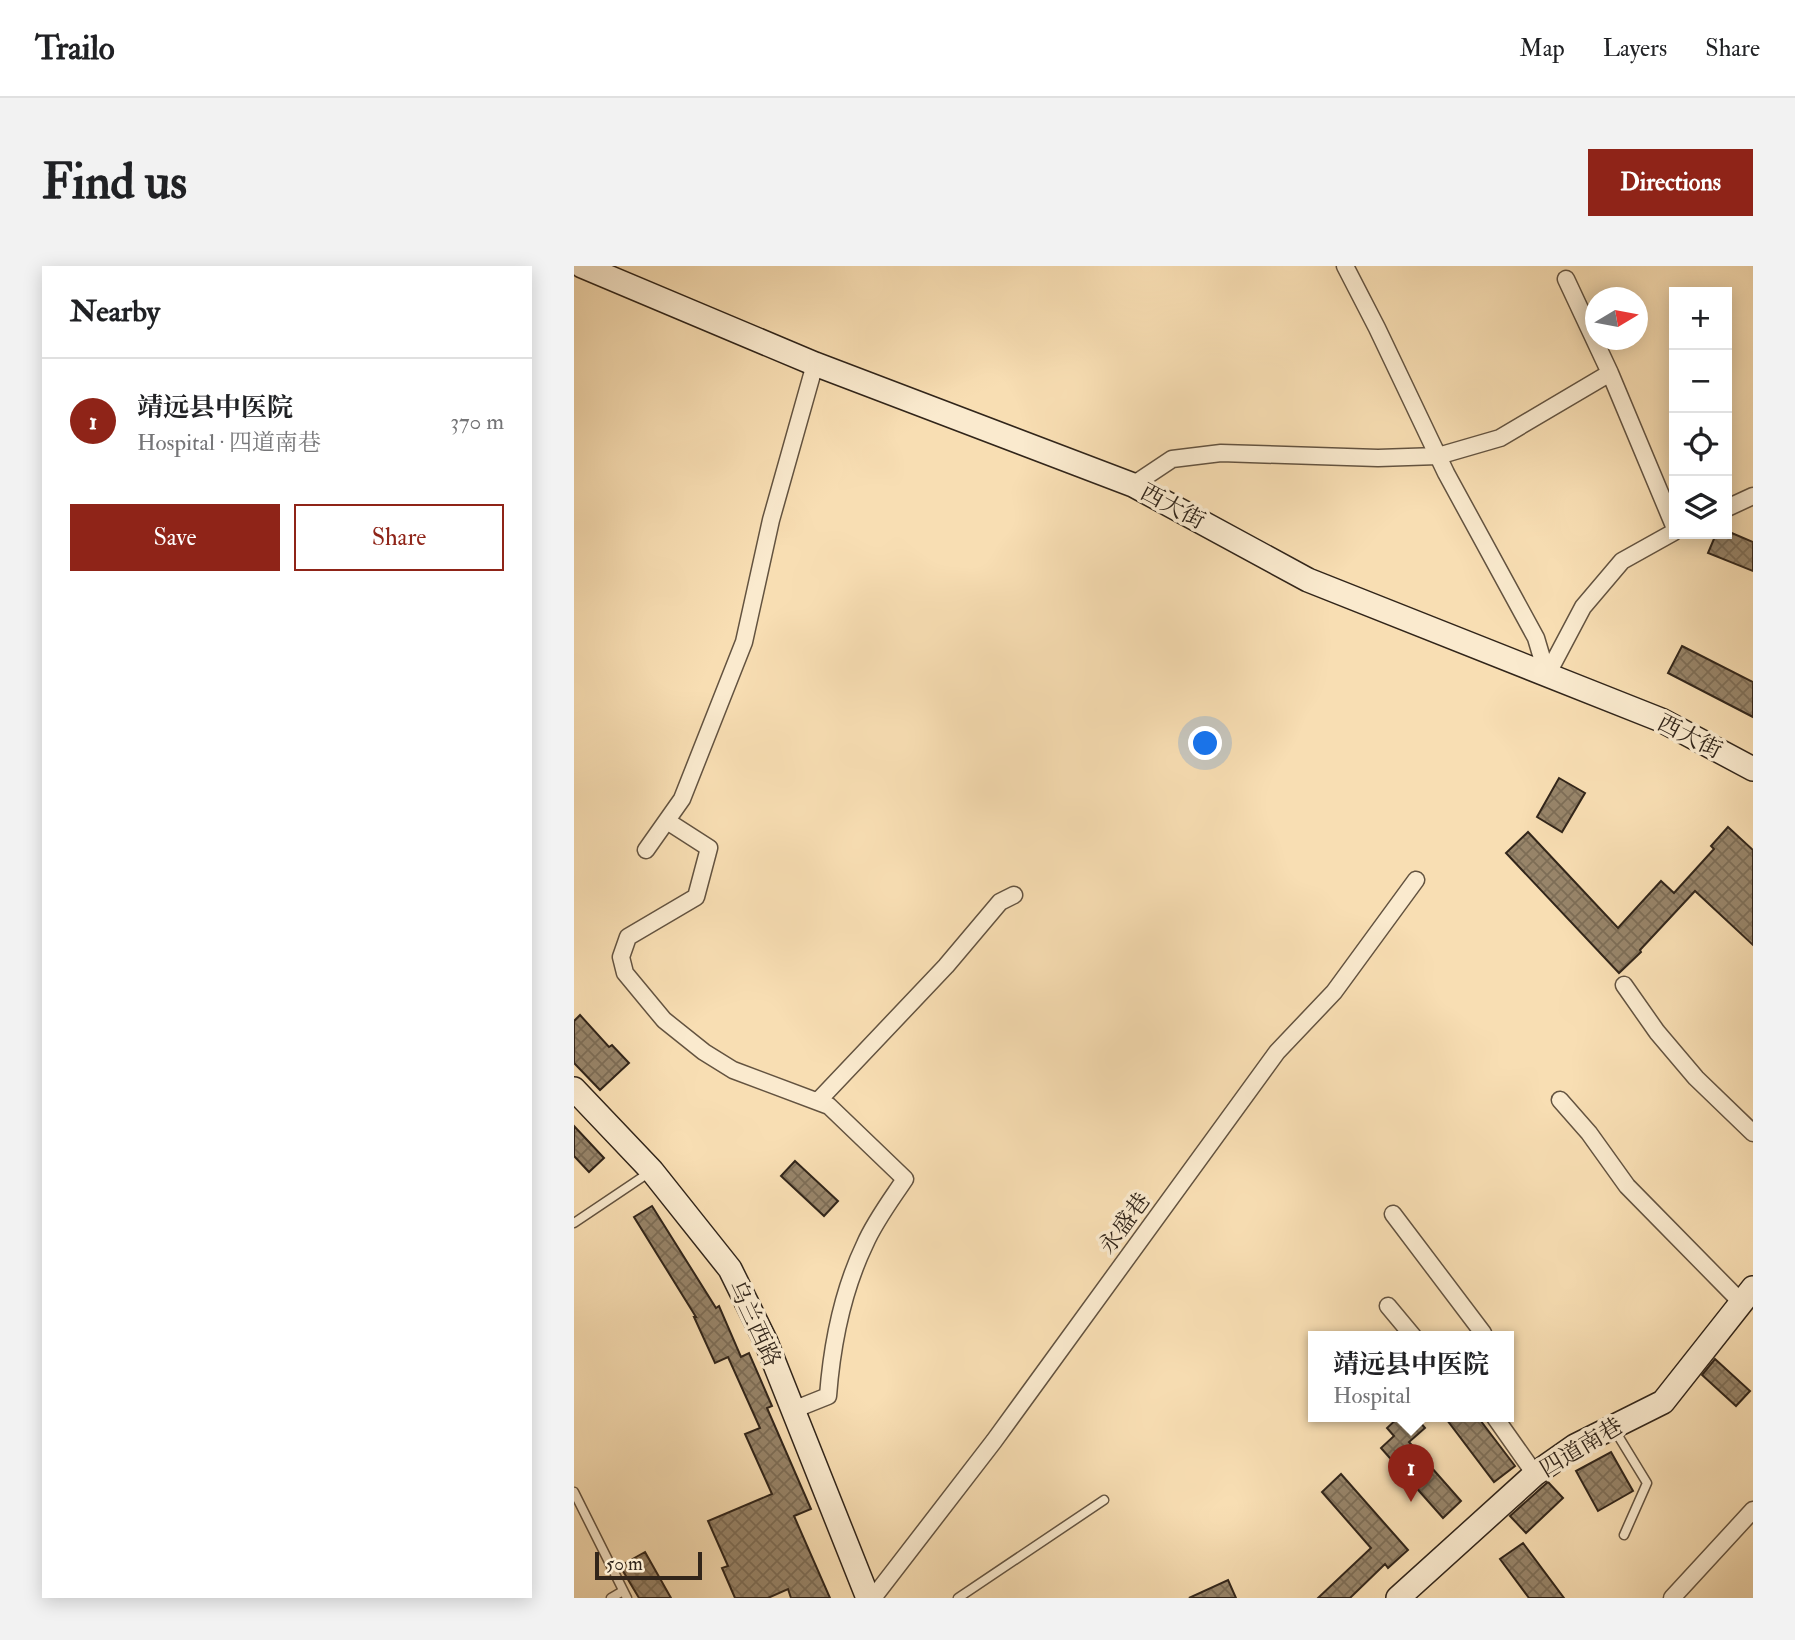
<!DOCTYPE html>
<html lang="en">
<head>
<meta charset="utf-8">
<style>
  body { margin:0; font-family:"IM FELL Double Pica","Noto Serif SC",serif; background:#f2f2f2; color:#202124 }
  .controls { position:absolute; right:21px; top:21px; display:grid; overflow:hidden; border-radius:0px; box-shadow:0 4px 18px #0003 }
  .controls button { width:63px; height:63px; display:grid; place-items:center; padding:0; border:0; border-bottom:2px solid #e0e0e0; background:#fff; color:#202124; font:35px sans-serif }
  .compass { position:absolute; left:1011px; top:21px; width:63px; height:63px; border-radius:50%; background:#fff; box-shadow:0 4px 18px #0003; rotate:80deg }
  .scale { position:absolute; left:21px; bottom:18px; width:107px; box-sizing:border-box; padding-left:7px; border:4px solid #31251a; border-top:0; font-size:19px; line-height:24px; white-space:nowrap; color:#31251a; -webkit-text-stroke:5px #faeace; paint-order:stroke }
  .you { position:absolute; left:632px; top:478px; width:24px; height:24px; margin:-18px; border:5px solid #fff; border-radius:50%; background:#1a73e8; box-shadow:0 0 0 10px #1a73e833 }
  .badge { display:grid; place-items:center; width:46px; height:46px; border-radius:50%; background:#8f2418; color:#fff; font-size:23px; font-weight:700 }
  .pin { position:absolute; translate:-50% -58px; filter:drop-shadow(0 2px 4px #0008) }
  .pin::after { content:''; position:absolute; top:37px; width:24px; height:21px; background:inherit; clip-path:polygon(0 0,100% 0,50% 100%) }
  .popup { position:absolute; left:734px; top:1065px; width:206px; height:91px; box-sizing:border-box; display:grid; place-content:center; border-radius:0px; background:#fff; filter:drop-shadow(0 2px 5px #0005); font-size:23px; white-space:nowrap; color:#757577 }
  .popup b { font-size:26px; color:#202124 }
  .popup::after { content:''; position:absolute; left:50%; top:100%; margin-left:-14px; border:14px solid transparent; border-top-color:#fff }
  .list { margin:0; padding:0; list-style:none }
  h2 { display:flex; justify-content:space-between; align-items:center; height:91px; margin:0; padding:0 28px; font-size:30px }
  h2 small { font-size:23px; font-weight:400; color:#757577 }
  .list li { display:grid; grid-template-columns:46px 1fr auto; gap:21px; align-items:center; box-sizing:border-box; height:126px; padding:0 28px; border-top:2px solid #e0e0e0 }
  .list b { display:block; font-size:26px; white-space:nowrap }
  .list p { margin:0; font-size:23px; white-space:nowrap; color:#757577 }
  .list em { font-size:23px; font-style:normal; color:#757577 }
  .actions { display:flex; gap:14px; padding:21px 28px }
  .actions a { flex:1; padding:16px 0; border:2px solid #8f2418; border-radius:0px; text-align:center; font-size:24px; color:#8f2418 }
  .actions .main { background:#8f2418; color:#fff }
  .icon { flex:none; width:38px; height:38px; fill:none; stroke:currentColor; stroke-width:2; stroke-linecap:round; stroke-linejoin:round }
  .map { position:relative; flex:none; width:1179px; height:1332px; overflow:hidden; border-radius:0px }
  header { display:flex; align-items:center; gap:42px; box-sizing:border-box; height:98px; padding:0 35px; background:#fff; border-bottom:2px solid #e0e0e0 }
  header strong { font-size:33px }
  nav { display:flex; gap:38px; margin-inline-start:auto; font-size:24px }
  .intro { display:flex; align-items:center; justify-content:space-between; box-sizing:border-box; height:168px; padding:0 42px }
  h1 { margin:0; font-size:49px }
  .button { padding:18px 32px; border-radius:0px; background:#8f2418; color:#fff; font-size:24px; font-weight:700 }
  main { display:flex; gap:42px; padding:0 42px }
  aside { flex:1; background:#fff; border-radius:0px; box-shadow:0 4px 18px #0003 }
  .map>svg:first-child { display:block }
  .building { fill:url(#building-cross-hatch); stroke:#31251a; stroke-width:2 }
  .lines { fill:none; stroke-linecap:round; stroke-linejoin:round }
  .lane-casing { stroke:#635340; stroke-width:11 }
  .street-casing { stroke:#635340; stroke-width:19 }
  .secondary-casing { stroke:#31251a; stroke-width:26 }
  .lane { stroke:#faeace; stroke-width:8 }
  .street { stroke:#faeace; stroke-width:16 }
  .secondary { stroke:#faeace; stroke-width:23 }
  .labels { text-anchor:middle; stroke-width:7; stroke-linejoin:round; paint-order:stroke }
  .street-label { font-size:23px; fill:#31251a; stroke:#faeace }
</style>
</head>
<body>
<header>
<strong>Trailo</strong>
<nav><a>Map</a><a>Layers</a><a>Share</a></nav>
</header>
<div class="intro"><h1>Find us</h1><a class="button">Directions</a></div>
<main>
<aside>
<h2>Nearby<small></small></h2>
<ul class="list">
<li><span class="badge">1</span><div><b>靖远县中医院</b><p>Hospital · 四道南巷</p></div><em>370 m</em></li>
</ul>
<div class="actions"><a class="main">Save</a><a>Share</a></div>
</aside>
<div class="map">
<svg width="1179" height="1332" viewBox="0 0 1179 1332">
  <defs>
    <pattern id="building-cross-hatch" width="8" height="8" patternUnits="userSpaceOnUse" patternTransform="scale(1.75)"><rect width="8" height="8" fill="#98856a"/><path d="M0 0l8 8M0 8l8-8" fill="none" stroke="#7d6d56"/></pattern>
  </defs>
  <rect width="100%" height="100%" fill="#f8deb3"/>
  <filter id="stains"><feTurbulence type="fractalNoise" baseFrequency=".00286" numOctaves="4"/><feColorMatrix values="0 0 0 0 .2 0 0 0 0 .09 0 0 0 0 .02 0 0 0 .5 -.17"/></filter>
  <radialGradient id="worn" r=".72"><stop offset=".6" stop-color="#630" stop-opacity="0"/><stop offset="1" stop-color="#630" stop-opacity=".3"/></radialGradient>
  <path class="building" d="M1153,265L1179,276V305L1134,287L1142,268H1153Z
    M1108,380L1179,416V451L1094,407Z
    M985,512L1011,527L988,566L963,551Z
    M1154,561L1179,584V679L1121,625L1066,684L1067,686L1045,707L932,587L954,566L1044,662L1087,615L1100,627L1140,583L1137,580Z
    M6,749L35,781L38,779L55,797L26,824L0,797V755Z
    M0,860L30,892L15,906L0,890Z
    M221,895L264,935L250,950L207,910Z
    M78,940L142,1042L145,1040L167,1091L175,1087L198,1140L193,1142L237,1243L220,1250L256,1332H217L214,1323L194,1332H161L148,1302L154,1300L134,1255L198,1228L171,1168L186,1162L154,1091L141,1097L120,1051H122L60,951Z
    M1141,1093L1176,1125L1162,1140L1128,1109Z
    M826,1150H841L851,1162L835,1176L887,1235L869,1252L807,1182L820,1170L813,1162Z
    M870,1150H903L941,1200L920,1216Z
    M1037,1186L1059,1225L1024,1245L1002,1205Z
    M767,1208L834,1284L814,1302L811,1298L776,1332H744L797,1282L748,1226Z
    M974,1216L989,1232L952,1267L936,1250Z
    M949,1277L990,1332H955L926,1293Z
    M71,1286L97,1332H65L46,1300Z
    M654,1314L662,1332H615Z"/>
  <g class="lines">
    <defs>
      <path id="lane" d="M0,957L76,906
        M1040,1163L1073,1217L1050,1269
        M0,1226L53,1332
        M37,1332L49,1325
        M384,1332L530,1234"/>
      <path id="street" d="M771,0L803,62L872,207L962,372L973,409
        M992,13L1036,107L1100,260
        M559,219L598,193L647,187L804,192L864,190L926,172L1036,107
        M1153,242L1179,230
        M973,409L1009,341L1048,295L1100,266
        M93,555L135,582L122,631L54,671L47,691L51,707L90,754L130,786L159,804L255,840L331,913C317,934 301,955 291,978C268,1026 258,1078 254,1130L219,1144
        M72,584L108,533L170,376L197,254L241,98
        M1050,719L1083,766L1122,812L1179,867
        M986,834L1015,867L1053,920L1168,1037
        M244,835L372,700L426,636L440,629
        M819,948L909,1067L906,1070
        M814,1040L839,1070
        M920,1150L961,1208
        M299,1332L420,1175L703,786L760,726L842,614
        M1098,1332L1179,1244"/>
      <path id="secondary" d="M8,0L241,98L559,219L734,314L1087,454L1179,503
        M0,823L78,905L156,1003L192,1076L294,1332
        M824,1332L961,1208L1001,1180L1089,1136L1179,1022"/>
    </defs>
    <use href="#lane" class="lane-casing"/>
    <use href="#street" class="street-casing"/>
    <use href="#secondary" class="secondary-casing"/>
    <use href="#lane" class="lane"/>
    <use href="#street" class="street"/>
    <use href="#secondary" class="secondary"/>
  </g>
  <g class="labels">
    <g class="street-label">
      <text transform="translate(599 240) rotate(28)" y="8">西大街</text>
      <text transform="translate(1116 470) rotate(27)" y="8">西大街</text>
      <text transform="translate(550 957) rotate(-54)" y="8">永盛巷</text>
      <text transform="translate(181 1057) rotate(65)" y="8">乌兰西路</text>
      <text transform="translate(1007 1181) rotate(-31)" y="8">四道南巷</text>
    </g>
  </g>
  <rect width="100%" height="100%" filter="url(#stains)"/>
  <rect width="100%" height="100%" fill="url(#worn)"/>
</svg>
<div class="controls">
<button>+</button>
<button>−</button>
<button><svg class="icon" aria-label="locate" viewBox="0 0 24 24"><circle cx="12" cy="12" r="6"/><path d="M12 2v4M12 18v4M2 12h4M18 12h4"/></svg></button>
<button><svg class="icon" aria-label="layers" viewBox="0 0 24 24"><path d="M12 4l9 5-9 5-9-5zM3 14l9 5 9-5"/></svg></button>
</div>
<svg class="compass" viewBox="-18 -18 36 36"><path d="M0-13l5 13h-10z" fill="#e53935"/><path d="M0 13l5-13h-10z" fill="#757577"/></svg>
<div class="scale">50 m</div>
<div class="you"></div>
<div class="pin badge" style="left:837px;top:1236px">1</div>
<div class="popup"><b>靖远县中医院</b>Hospital</div>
</div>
</main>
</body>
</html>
